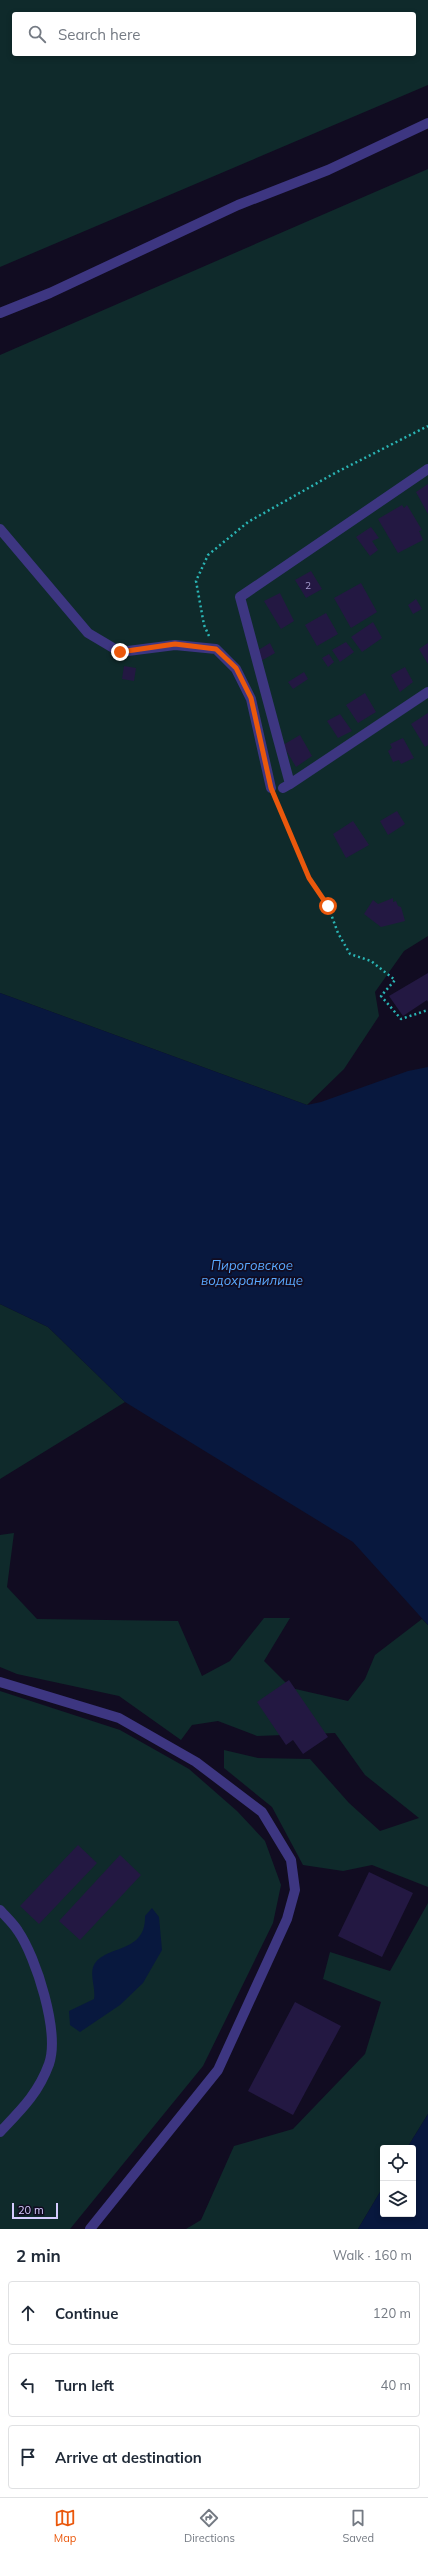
<!DOCTYPE html>
<html lang="en">
<head>
<meta charset="utf-8">
<style>
  body { margin:0; font-family:Mulish,sans-serif; background:#f2f2f3; color:#1f2937 }
  .controls { position:absolute; right:12px; bottom:12px; display:grid; overflow:hidden; border-radius:4px; box-shadow:0 2px 6px #0003 }
  .controls button { width:36px; height:36px; display:grid; place-items:center; padding:0; border:0; border-bottom:1px solid #e0e1e3; background:#fff; color:#1f2937; font:20px sans-serif }
  .scale { position:absolute; left:12px; bottom:10px; width:46px; box-sizing:border-box; padding-left:4px; border:2px solid #d5ccff; border-top:0; font-size:11px; line-height:14px; white-space:nowrap; color:#d5ccff; -webkit-text-stroke:3px #110c21; paint-order:stroke }
  .stop { position:absolute; width:12px; height:12px; margin:-9px; border:3px solid #ea580c; border-radius:50%; background:#fff }
  .stop.end { background:#ea580c; border-color:#fff; box-shadow:0 1px 4px #0008 }
  .list { margin:0; padding:0; list-style:none }
  h2 { display:flex; justify-content:space-between; align-items:center; height:52px; margin:0; padding:0 16px; font-size:17px }
  h2 small { font-size:13px; font-weight:400; color:#747a83 }
  .list li { display:grid; grid-template-columns:26px 1fr auto; gap:12px; align-items:center; box-sizing:border-box; height:64px; margin:0 8px 8px; padding:0 8px; border:1px solid #e0e1e3; border-radius:4px }
  .list b { display:block; font-size:15px; white-space:nowrap }
  .list em { font-size:13px; font-style:normal; color:#747a83 }
  .icon { flex:none; width:22px; height:22px; fill:none; stroke:currentColor; stroke-width:2; stroke-linecap:round; stroke-linejoin:round }
  .map { position:relative; flex:none; width:428px; height:2229px; overflow:hidden }
  .search { position:absolute; background:#fff; box-shadow:0 2px 6px #0003; left:12px; right:12px; top:12px; height:44px; display:flex; align-items:center; gap:10px; box-sizing:border-box; padding:0 14px; border-radius:4px; color:#747a83; font-size:15px }
  .sheet { height:268px; background:#fff }
  nav { display:flex; justify-content:space-around; align-items:center; box-sizing:border-box; height:56px; border-top:1px solid #e0e1e3; background:#fff; font-size:11px; color:#747a83 }
  nav a { display:grid; justify-items:center; gap:2px }
  nav .on { color:#ea580c }
  .map>svg:first-child { display:block }
  .green { fill:#0f2a2b; fill-rule:evenodd }
  .water { fill:#08183e }
  .building { fill:#231842 }
  .lines { fill:none; stroke-linecap:round; stroke-linejoin:round }
  .path { stroke:#2ab5b5; stroke-width:2.5; stroke-dasharray:2 3; stroke-linecap:butt }
  .minor { stroke:#3d3681; stroke-width:10 }
  .route { stroke:#ea580c; stroke-width:5 }
  .labels { text-anchor:middle; stroke-width:3.5; stroke-linejoin:round; paint-order:stroke }
  .number-label { font-size:10px; fill:#a89fd0 }
  .water-label { font-size:13px; font-style:italic; fill:#5aa9ff; stroke:#110c21 }
</style>
</head>
<body>
<div class="map">
<svg width="428" height="2229" viewBox="0 0 428 2229">
  <rect width="100%" height="100%" fill="#110c21"/>
  <path class="green" d="M0,0H428V85L0,267ZM14,14H414V54H14Z
    M428,169V936L404,951L375,992L379,1016L344,1069L307,1105L0,993V355Z
    M0,1304L48,1327L125,1402L0,1479Z
    M14,1533L7,1587L37,1619L178,1621L202,1676L230,1661L264,1618H290L264,1661L291,1688L348,1701L365,1679L375,1655L422,1619L428,1625V1887L372,1865L343,1871L303,1865L272,1807L224,1768V1750L258,1758L310,1759L349,1803L380,1831L419,1818L365,1775L335,1733L257,1736L218,1721L192,1725L181,1740L119,1696L17,1674L0,1667V1535Z
    M0,1691L120,1730L189,1769L237,1811L265,1841L281,1885L273,1923L203,2066L70,2229H0Z
    M428,1903V2114L407,2148H383V2187L358,2229H186L201,2220L234,2146L293,2129L365,2054L381,2002L323,1979L330,1952L390,1971Z"/>
  <path class="water" d="M0,993L307,1105L321,1102L408,1071L428,1067V1625L353,1542L125,1402L48,1327L0,1304Z
    M152,1908L159,1917L162,1950L143,1983L120,2005L80,2032L70,2025L69,2011L94,1999C96,1988 89,1975 94,1965C106,1944 146,1954 145,1916Z
    M428,2114V2229H358L383,2187V2214H413V2148H407Z"/>
  <path class="building" d="M428,484V514L416,492Z
    M402,505L404,508L407,505L422,530L419,531L423,540L398,553L378,519Z
    M371,527L379,538L372,541L378,550L370,556L356,537Z
    M311,571L322,589L306,598L295,580Z
    M361,583L377,612L351,628L334,598Z
    M280,593L294,621L281,629L264,601Z
    M416,599L422,609L413,614L408,605Z
    M326,613L338,634L317,646L305,625Z
    M373,622L382,638L362,652L351,637Z
    M346,642L354,652L340,662L332,650Z
    M270,643L275,653L259,662L255,652Z
    M428,643V664L419,649Z
    M329,654L334,662L328,667L322,658Z
    M124,666L136,668L134,681L122,679Z
    M405,667L413,682L400,692L391,675Z
    M304,672L308,679L293,689L288,682Z
    M365,693L376,712L358,723L346,705Z
    M428,713V745L425,747L411,724Z
    M340,714L352,731L338,738L327,721Z
    M300,735L312,756L296,767L283,745Z
    M403,738L414,758L401,764L399,760L393,762L388,751L392,748L390,744Z
    M397,811L405,824L388,835L380,821Z
    M353,821L369,845L346,858L333,834Z
    M393,898V902L396,901L398,906L401,907L405,921L381,927L364,914L373,900L378,904Z
    M428,973V1002L427,1000L403,1016L389,996Z
    M289,1680L328,1737L303,1754L293,1740L286,1745L257,1702Z
    M78,1845L97,1863L39,1924L20,1906Z
    M120,1855L141,1875L80,1940L59,1921Z
    M369,1872L413,1893L382,1957L338,1936Z
    M295,2002L341,2026L293,2115L248,2091Z"/>
  <g class="lines">
    <path class="path" d="M209,636L204,625L196,581L208,555L248,522L335,473L428,426
      M276,800L309,878L328,906L338,933L350,954L371,961L395,980L381,996L401,1019L428,1010"/>
    <path class="minor" d="M0,313L50,293L238,205L328,170L428,123
      M0,529L88,633L120,652L175,645L216,649L236,669L251,699L271,788
      M290,784L428,692
      M283,788L290,784L240,597L428,469
      M0,1682L119,1718L196,1762L262,1812L291,1860L295,1890L287,1919L218,2070L90,2229
      M0,1910C6,1917 13,1923 18,1931C36,1957 60,2032 49,2064C38,2094 21,2110 0,2132"/>
  </g>
  <g class="lines">
    <path class="route" d="M120,652L175,644L216,649L236,668L251,698L271,788L309,878L328,906"/>
  </g>
  <g class="labels">
    <g class="number-label">
      <text x="308" y="589">2</text>
    </g>
    <g class="water-label">
      <text x="252" y="1270">Пироговское<tspan x="252" dy="15">водохранилище</tspan></text>
    </g>
  </g>
</svg>
<div class="controls">
<button><svg class="icon" aria-label="locate" viewBox="0 0 24 24"><circle cx="12" cy="12" r="6"/><path d="M12 2v4M12 18v4M2 12h4M18 12h4"/></svg></button>
<button><svg class="icon" aria-label="layers" viewBox="0 0 24 24"><path d="M12 4l9 5-9 5-9-5zM3 14l9 5 9-5"/></svg></button>
</div>
<div class="scale">20 m</div>
<div class="stop" style="left:328px;top:906px"></div>
<div class="stop end" style="left:120px;top:652px"></div>
<div class="search"><svg class="icon" aria-label="search" viewBox="0 0 24 24"><circle cx="10" cy="10" r="6"/><path d="M15 15l6 6"/></svg>Search here</div>
</div>
<section class="sheet">
<h2>2 min<small>Walk · 160 m</small></h2>
<ul class="list">
<li><svg class="icon" aria-label="ahead" viewBox="0 0 24 24"><path d="M12 20V5M6 11l6-6 6 6"/></svg><div><b>Continue</b></div><em>120 m</em></li>
<li><svg class="icon" aria-label="left" viewBox="0 0 24 24"><path d="M17 20v-9H6M10 6l-5 5 5 5"/></svg><div><b>Turn left</b></div><em>40 m</em></li>
<li><svg class="icon" aria-label="arrive" viewBox="0 0 24 24"><path d="M6 21V4h12l-3 4 3 4H6"/></svg><div><b>Arrive at destination</b></div></li>
</ul>
</section>
<nav>
<a class="on"><svg class="icon" aria-label="map" viewBox="0 0 24 24"><path d="M3 6l6-2 6 2 6-2v14l-6 2-6-2-6 2zM9 4v14M15 6v14"/></svg>Map</a>
<a><svg class="icon" aria-label="directions" viewBox="0 0 24 24"><path d="M12 3l9 9-9 9-9-9zM9 14v-3h6M13 9l2 2-2 2"/></svg>Directions</a>
<a><svg class="icon" aria-label="saved" viewBox="0 0 24 24"><path d="M7 4h10v16l-5-4-5 4z"/></svg>Saved</a>
</nav>
</body>
</html>
